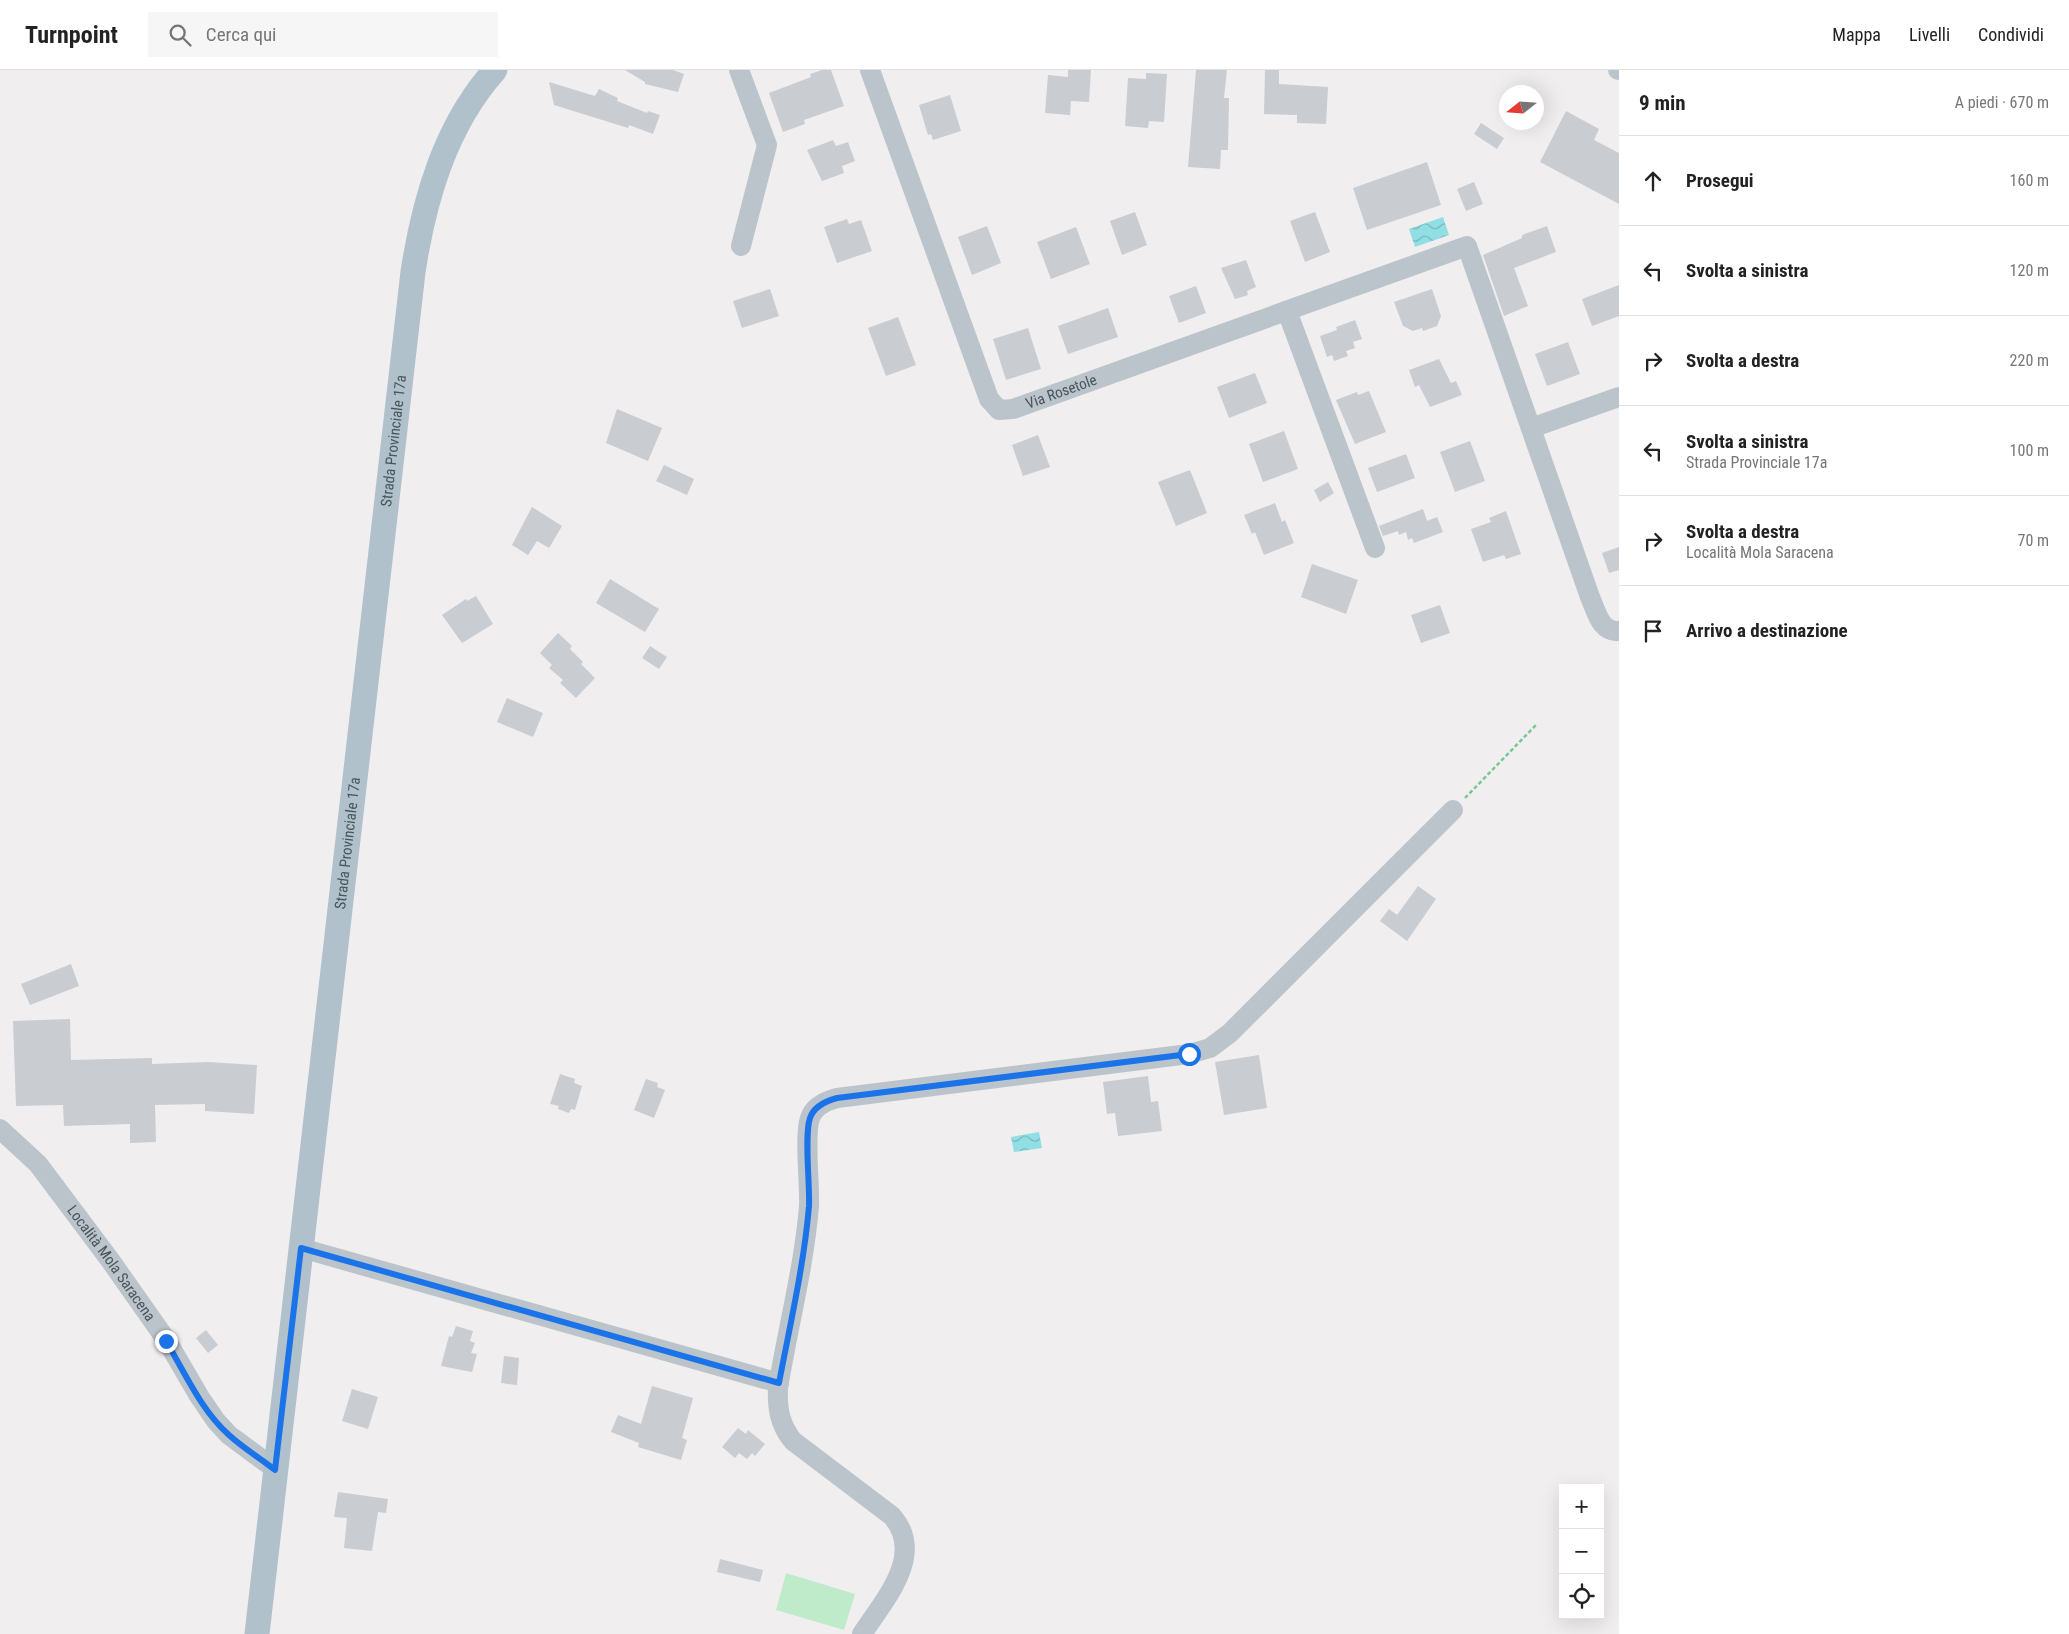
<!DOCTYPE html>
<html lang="it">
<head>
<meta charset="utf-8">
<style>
  body { margin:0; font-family:"Roboto Condensed",sans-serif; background:#f6f6f6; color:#222 }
  .controls { position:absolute; right:15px; bottom:15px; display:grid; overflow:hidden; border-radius:0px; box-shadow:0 5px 20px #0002 }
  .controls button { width:45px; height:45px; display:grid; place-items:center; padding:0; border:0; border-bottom:1px solid #e0e0e0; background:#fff; color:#222; font:25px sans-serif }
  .compass { position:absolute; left:1499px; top:15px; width:45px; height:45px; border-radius:50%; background:#fff; box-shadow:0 5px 20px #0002; rotate:253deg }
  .stop { position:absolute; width:15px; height:15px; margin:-11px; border:4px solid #1a73e8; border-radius:50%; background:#fff }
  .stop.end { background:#1a73e8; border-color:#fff; box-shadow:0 1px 5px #0008 }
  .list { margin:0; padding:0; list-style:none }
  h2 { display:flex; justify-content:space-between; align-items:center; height:65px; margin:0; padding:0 20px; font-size:21px }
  h2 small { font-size:16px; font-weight:400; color:#767676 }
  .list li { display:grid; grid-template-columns:32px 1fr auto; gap:15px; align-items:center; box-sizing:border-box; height:90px; padding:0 20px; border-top:1px solid #e0e0e0 }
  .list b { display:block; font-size:19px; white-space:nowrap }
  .list p { margin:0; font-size:16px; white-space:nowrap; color:#767676 }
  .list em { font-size:16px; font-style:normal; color:#767676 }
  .icon { flex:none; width:28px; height:28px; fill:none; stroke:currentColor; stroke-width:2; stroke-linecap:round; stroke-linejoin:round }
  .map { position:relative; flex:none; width:1619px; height:1564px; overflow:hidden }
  header { display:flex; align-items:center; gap:30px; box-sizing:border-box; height:70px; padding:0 25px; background:#fff; border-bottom:1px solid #e0e0e0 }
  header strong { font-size:24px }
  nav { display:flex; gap:28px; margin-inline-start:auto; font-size:18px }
  .search { width:350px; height:45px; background:#f6f6f6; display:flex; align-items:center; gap:12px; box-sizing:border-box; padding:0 18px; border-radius:0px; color:#767676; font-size:19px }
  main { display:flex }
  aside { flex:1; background:#fff }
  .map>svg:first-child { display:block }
  .pitch { fill:#c0ebcb }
  .water { fill:url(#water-waves) }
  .building { fill:#c9ccd0 }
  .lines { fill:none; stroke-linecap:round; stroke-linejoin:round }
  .path { stroke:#7bc697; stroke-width:2.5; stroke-dasharray:4 2.5; stroke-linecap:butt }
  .minor { stroke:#bbc4ca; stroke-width:20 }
  .major { stroke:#b0c1cb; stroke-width:25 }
  .route { stroke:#1a73e8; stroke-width:6 }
  .labels { text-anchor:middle; stroke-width:5; stroke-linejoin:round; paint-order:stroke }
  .street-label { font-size:15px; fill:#48545a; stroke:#fff }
</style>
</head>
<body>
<header>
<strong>Turnpoint</strong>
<div class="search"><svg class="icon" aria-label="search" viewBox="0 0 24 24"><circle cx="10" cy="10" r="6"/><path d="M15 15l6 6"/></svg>Cerca qui</div>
<nav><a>Mappa</a><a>Livelli</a><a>Condividi</a></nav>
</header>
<main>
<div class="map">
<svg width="1619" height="1564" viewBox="0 0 1619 1564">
  <defs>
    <pattern id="water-waves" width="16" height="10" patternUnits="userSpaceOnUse" patternTransform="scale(1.25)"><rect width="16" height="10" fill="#91dee4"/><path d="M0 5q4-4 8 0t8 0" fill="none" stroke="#78b7bc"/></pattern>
  </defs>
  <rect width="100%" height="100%" fill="#f1eeef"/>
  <path class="pitch" d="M786,1503L855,1524L844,1560L776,1540Z"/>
  <path class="water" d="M1443,147L1449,165L1415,177L1409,159Z
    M1039,1062L1042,1078L1014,1082L1011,1067Z"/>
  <path class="building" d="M625,0H673L684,4L678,22L645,14V12Z
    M822,0H831L844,36L804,50L805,54L783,62L769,23L811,7L810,4Z
    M1068,0H1091L1089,32L1071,31L1070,45L1045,43L1048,5L1068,7Z
    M1196,0H1227L1224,28H1229L1228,80H1221L1220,99L1188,97Z
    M1265,0H1279V14L1328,17L1326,54L1297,53V45L1264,44Z
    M1146,3L1167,4L1164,52L1149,51L1148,58L1125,56L1128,8L1146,9Z
    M549,12L595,26L599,19L618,28L617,31L647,43L648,41L660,45L653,64L629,55L628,58L554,35Z
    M950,25L961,61L933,70L931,64L928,65L919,35Z
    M1566,41L1599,59L1594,70L1619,83V134L1540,92Z
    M1481,53L1504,68L1497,79L1474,64Z
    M833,70L836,76L848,72L855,91L842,96L844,103L822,111L807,80Z
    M1427,92L1441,135L1367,160L1353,118Z
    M1474,112L1483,134L1466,141L1457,119Z
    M1135,142L1147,175L1122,185L1110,151Z
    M1315,142L1330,182L1305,192L1290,151Z
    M847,149L849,154L861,150L872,181L837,193L824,157Z
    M987,156L1001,193L972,205L958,167Z
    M1547,156L1556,182L1514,198L1528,236L1504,246L1483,185L1522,168V165Z
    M1076,157L1090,194L1051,209L1037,172Z
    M1246,190L1256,217L1247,221L1248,225L1235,229L1221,198Z
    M1619,215V246L1592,256L1582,229Z
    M1196,216L1206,243L1179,253L1169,226Z
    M770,219L779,246L742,258L733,231Z
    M1432,219L1441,246L1437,256L1423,261L1422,258L1413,261L1403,256L1394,232Z
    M1108,238L1118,267L1068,284L1058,256Z
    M898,247L916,295L886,306L868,258Z
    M1355,250L1362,269L1353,272L1355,278L1346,281L1348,286L1334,291L1332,285L1327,287L1320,266L1337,260L1336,257Z
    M1028,258L1041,299L1006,310L993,269Z
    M1568,272L1580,304L1547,316L1535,284Z
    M1439,289L1451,313L1456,311L1462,325L1430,337L1419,315L1415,317L1409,300Z
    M1255,303L1267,333L1229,348L1217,317Z
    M1369,321L1386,362L1355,374L1336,330L1357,322L1358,325Z
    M617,339L662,358L648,391L606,373Z
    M1284,361L1298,399L1263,412L1249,374Z
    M1038,365L1050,397L1023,406L1012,375Z
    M1470,371L1485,411L1455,422L1440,382Z
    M1406,384L1415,408L1377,422L1368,398Z
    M664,395L694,409L687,425L656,411Z
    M1190,400L1207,443L1176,456L1158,412Z
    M1328,412L1334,423L1320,432L1314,420Z
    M1275,433L1282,452L1285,450L1294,473L1264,485L1255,462L1252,464L1244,445Z
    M532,437L562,456L549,478L537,471L528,485L512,475Z
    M1423,439L1427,451L1437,447L1443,462L1414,473L1412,468L1408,470L1406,462L1399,465L1398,461L1383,466L1379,456Z
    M1506,441L1521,484L1506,489L1504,485L1483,492L1471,459L1491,452L1489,448Z
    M1619,477V500L1609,503L1602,483Z
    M1312,494L1358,510L1346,544L1301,527Z
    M610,509L659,539L645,562L596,533Z
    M476,526L493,554L462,573L442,545L466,529L467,531Z
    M1440,535L1450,563L1421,573L1411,545Z
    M558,563L572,576L570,579L583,592L581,594L595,608L576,628L560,613L563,610L549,598L552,595L540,583Z
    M650,576L667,587L659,599L642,588Z
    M507,628L543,643L533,667L497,652Z
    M1418,816L1436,829L1407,871L1380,851L1389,839L1397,845Z
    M71,894L79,916L30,935L21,914Z
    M70,949L71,990L152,988V994L208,992L257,995L254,1044L205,1041V1034L155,1035L156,1072L130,1073V1054L64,1056L63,1035L16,1036L13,951Z
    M1259,985L1267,1038L1224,1045L1215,992Z
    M560,1004L575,1009L574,1013L582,1016L575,1040L571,1039L569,1043L558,1039L559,1036L550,1034Z
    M1148,1006L1151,1032L1158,1031L1162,1061L1118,1066L1115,1043L1107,1044L1103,1012Z
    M646,1009L658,1013L657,1017L665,1020L654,1048L634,1040Z
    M456,1256L473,1261L470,1271L475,1273L471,1283L477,1284L472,1302L441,1296L449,1266L452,1267Z
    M206,1260L218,1275L208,1283L196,1268Z
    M504,1286L519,1288L517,1315L501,1313Z
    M652,1316L693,1328L682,1368L687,1370L681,1390L638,1377L639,1373L611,1362L618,1345L641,1354Z
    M352,1319L378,1327L368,1359L342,1351Z
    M738,1358L746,1364L748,1360L765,1374L755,1386L752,1383L747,1389L739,1383L735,1388L722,1377Z
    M338,1422L388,1429L386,1443L378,1442L372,1481L344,1478L347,1448L334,1447Z
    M720,1489L763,1500L760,1512L717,1502Z"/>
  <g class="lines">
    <path class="path" d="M1465,728L1536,655"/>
    <g class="minor">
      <path d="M739,0L767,75L741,176"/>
      <path id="s1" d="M870,0L989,329L999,340L1013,339L1467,176L1590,527C1596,540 1600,563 1619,561"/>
      <path d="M1618,0H1619"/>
      <path d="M1287,241L1375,478"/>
      <path d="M1531,358L1619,327"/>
      <path id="s2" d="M0,1059L38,1094L110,1190L167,1271L199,1326L216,1351L229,1365L275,1399"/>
      <path d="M301,1178L779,1313"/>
      <path d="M862,1564C884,1530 926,1485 892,1446L793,1371C780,1355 777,1339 778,1318C788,1257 804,1197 809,1136C810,1114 804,1065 810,1048C814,1036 826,1031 837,1028L1189,984L1210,978L1230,963L1453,740"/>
    </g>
    <path class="major" id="s3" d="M257,1564L413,202C424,130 445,56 495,0"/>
  </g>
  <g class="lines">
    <path class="route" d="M166,1271C185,1303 201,1340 229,1365C243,1378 260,1388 275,1400L301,1178L779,1313C790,1255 804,1195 809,1136C810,1114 804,1065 810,1048C814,1036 826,1031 837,1028L1189,984"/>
  </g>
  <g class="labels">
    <g class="street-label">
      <text dy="5" stroke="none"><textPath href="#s1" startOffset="430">Via Rosetole</textPath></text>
      <text dy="5" stroke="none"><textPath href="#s3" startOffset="1201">Strada Provinciale 17a</textPath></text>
      <text dy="5" stroke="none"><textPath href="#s3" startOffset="796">Strada Provinciale 17a</textPath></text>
      <text dy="5" stroke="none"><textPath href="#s2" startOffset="175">Località Mola Saracena</textPath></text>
    </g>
  </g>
</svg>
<div class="controls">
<button>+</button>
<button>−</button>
<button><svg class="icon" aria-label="locate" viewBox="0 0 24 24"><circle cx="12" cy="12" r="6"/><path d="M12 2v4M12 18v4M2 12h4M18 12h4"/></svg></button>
</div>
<svg class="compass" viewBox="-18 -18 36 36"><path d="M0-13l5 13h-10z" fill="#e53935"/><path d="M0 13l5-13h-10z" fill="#767676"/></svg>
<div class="stop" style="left:1189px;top:984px"></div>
<div class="stop end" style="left:166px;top:1271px"></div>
</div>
<aside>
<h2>9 min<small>A piedi · 670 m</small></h2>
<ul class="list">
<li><svg class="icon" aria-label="ahead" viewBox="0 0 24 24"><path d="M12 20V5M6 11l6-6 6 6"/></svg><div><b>Prosegui</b></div><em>160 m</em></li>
<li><svg class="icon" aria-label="left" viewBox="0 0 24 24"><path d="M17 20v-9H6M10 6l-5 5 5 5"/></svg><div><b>Svolta a sinistra</b></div><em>120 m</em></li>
<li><svg class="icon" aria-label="right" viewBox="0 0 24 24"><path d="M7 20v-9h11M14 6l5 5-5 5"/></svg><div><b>Svolta a destra</b></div><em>220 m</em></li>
<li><svg class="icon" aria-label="left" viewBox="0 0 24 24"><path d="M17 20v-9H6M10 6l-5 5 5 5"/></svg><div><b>Svolta a sinistra</b><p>Strada Provinciale 17a</p></div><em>100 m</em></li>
<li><svg class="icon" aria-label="right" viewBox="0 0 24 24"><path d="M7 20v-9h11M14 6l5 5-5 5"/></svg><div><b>Svolta a destra</b><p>Località Mola Saracena</p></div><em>70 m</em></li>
<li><svg class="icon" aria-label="arrive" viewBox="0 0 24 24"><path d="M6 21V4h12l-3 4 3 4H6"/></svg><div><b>Arrivo a destinazione</b></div></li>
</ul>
</aside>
</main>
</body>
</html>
